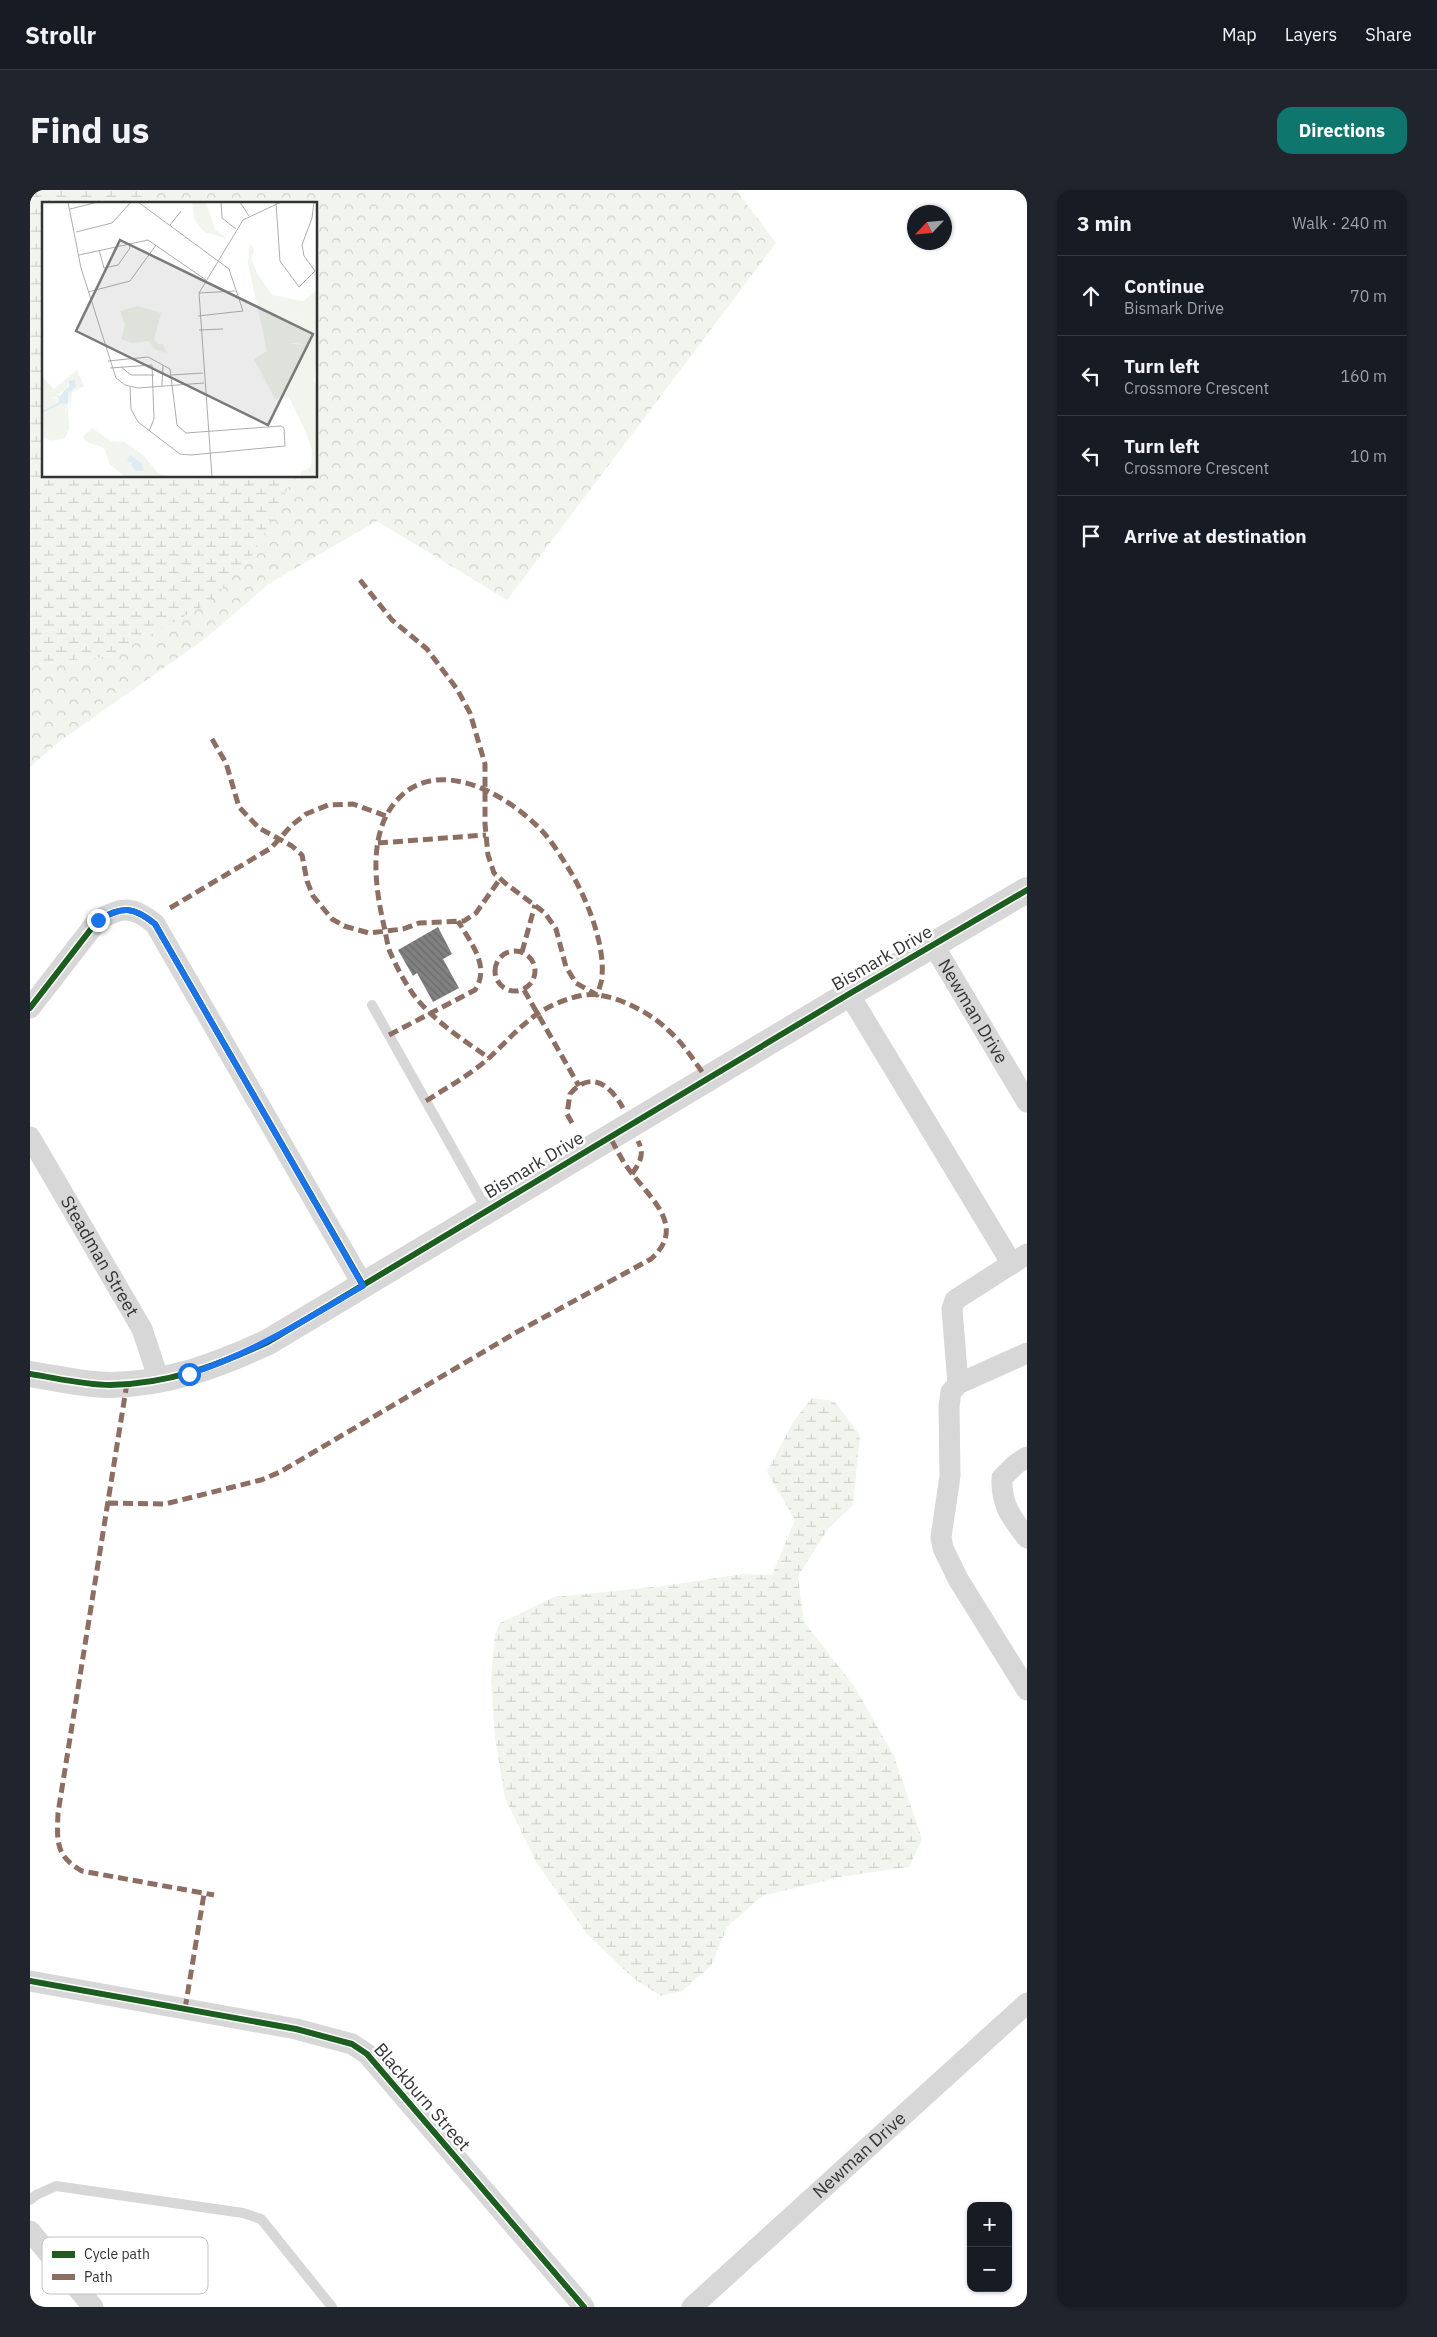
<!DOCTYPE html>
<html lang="en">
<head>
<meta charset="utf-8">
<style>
  body { margin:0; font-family:"IBM Plex Sans",sans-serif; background:#20242c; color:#f1f3f6 }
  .controls { position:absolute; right:15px; bottom:15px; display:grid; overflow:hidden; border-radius:10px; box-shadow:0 1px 4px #0004 }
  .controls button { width:45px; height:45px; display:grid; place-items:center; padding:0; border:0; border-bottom:1px solid #363941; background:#171b24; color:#f1f3f6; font:25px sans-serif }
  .compass { position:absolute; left:877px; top:15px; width:45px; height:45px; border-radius:50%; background:#171b24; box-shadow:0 1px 4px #0004; rotate:244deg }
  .stop { position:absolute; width:15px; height:15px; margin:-11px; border:4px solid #1a73e8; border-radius:50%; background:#fff }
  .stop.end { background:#1a73e8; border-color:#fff; box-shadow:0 1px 5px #0008 }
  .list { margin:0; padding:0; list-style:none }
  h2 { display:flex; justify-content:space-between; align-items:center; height:65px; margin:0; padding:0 20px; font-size:21px }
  h2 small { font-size:16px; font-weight:400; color:#9ea1a6 }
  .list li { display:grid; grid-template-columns:32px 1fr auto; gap:15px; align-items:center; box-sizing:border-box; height:80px; padding:0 20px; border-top:1px solid #363941 }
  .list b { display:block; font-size:19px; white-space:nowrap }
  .list p { margin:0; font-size:16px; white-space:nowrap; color:#9ea1a6 }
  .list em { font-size:16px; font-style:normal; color:#9ea1a6 }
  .icon { flex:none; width:28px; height:28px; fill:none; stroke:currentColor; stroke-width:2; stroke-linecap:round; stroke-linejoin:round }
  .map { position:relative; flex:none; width:997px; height:2117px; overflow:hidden; border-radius:15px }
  header { display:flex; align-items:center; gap:30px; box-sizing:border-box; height:70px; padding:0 25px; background:#171b24; border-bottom:1px solid #363941 }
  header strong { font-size:24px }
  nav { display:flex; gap:28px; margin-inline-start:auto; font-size:18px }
  .intro { display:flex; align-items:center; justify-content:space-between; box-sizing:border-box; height:120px; padding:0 30px }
  h1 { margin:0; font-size:35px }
  .button { padding:12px 22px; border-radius:15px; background:#0f766e; color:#fff; font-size:18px; font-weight:700 }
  main { display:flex; gap:30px; padding:0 30px }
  aside { flex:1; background:#171b24; border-radius:15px; box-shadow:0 1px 4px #0004 }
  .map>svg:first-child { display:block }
  .forest { fill:url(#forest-crowns) }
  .wetland { fill:url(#wetland-marsh) }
  .building { fill:url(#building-back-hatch) }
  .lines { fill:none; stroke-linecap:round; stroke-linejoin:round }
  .service { stroke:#d7d7d7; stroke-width:10 }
  .minor { stroke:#d7d7d7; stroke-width:21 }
  .tertiary { stroke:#d7d7d7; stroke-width:26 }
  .quiet { stroke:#8d6e63; stroke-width:5; stroke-dasharray:10 5; stroke-linecap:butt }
  .cycleway-casing { stroke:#fff; stroke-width:9 }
  .cycleway { stroke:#1b5e20; stroke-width:6 }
  .route { stroke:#1a73e8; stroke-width:6 }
  .labels { text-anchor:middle; stroke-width:5; stroke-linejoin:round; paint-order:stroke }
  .street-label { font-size:18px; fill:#333; stroke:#fff }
  .inset-river { fill:none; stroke:#ddebf3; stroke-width:2.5 }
  .inset-road { fill:none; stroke:#adadad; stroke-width:1 }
  .view { fill:#7a7a7a; fill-opacity:0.15; stroke:#7a7a7a; stroke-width:2.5 }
  .inset-edge { fill:none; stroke:#333; stroke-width:2.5 }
  .key { fill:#fff; stroke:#c2c2c2; stroke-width:1 }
  .key-label { font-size:14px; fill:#333 }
</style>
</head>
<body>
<header>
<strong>Strollr</strong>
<nav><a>Map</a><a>Layers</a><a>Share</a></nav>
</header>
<div class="intro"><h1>Find us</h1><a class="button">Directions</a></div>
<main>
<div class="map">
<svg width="997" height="2117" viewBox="0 0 997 2117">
  <defs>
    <pattern id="forest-crowns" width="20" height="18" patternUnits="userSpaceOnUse" patternTransform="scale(1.25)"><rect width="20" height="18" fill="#f1f5ed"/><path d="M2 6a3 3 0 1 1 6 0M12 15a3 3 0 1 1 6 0" fill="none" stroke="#cfd2cc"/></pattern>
    <pattern id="wetland-marsh" width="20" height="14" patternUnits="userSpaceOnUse" patternTransform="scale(1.25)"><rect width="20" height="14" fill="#f1f5ed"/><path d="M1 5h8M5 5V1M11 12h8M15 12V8" fill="none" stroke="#cfd2cc"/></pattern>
    <pattern id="building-back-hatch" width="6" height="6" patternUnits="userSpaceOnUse" patternTransform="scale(1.25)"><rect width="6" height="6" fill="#818181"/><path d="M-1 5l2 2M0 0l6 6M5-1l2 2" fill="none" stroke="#6a6a6a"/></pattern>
  </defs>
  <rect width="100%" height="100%" fill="#fff"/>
  <path class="forest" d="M125,0H706L746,53L477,410L347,331L240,393L176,448L29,552L0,577V472L6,474L82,466L259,296L253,286H286V14H128Z"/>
  <path class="wetland" d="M0,0H125L128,14H14V286H253L259,296L224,363L180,412L82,466L5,474L0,472Z
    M782,1208L804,1211L830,1245L823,1315L798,1339L768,1386L774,1432L824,1496L864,1566L892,1649L879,1677L815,1686L732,1706L697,1737L681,1776L652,1801L631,1806L603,1788L558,1745L506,1672L475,1608L465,1548L461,1489L465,1445L470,1433L524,1407L633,1396L713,1384L742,1385L765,1330L737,1282L763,1232Z"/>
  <path class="building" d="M408,737L422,764L413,769L429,798L403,812L387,783L383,786L368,760Z"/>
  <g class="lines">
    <path class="service" d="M342,815L457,1020
      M0,2010L6,2005L26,1996L213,2023L231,2029L302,2117"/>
    <g class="minor">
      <path id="s1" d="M904,756L997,912"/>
      <path d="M819,804L982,1074"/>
      <path d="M0,818L68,730C92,716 103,716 125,734L333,1095"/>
      <path id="s2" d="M0,947L112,1139L129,1190"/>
      <path d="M997,1163L928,1194L921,1202L919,1216L920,1286L911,1347L913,1358L928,1389L997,1500"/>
      <path d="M928,1194L922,1119L925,1110L997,1064"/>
      <path d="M997,1267L986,1274L972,1288C971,1315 981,1327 997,1348"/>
      <path d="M0,1791L266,1839L322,1854L337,1864L554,2117"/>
      <path d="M0,2041L63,2117"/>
      <path id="s3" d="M662,2117L997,1813"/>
    </g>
    <path class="tertiary" d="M0,1184C26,1188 54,1195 80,1195C138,1194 186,1176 238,1152L819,804L997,700"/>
    <path class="quiet" d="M330,390L362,430L397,459L427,499L440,523L455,574V634L458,665L464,683L475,693L515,723L526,739L536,777L546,793L567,805C569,799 572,792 572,786C575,752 555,704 537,676C528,662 518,645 505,634C472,602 407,567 368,609C337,642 345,697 354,736C356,744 357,754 360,762C366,776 376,795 386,808C406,832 433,850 459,868
      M182,549L196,573L209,617L229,638L262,656L272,665L277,691L283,706L302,729L314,736L339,743L373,739L389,733L434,731L446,723L470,689
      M348,653L456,645
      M140,718L241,658L262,635L276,624L298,615L323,614L356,626
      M465 781a20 20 0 1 1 40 0a20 20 0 1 1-40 0Z
      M492,762L505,715
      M494,800L549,896
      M359,845L445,800C461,776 440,752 428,731
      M396,911C418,897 440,885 459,868C475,853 489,837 507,824C522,814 550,802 568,805C592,808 622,824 639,841C654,854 665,872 677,889
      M542,933L537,924L540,904C561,879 581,896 593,918
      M602,984C610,972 615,965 608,951
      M97,1193L28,1623C27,1651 25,1666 52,1681L184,1705
      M78,1313L135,1314L231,1290L250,1282L487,1142L621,1069C657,1037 621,1009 600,981C592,971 586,958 580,947
      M155,1819L174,1704"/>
    <defs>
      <path id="cycleway" d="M0,818L68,730C92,716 103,716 125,734L333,1095
        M0,1184C26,1188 54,1195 80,1195C138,1194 186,1176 238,1152L819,804L997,700
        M0,1791L266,1839L322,1854L337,1864L554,2117"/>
    </defs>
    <use href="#cycleway" class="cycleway-casing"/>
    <use href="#cycleway" class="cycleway"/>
  </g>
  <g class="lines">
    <path class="route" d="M68,730C93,716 103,716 125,734L333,1096C276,1129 222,1164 159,1184"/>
  </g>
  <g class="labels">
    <g class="street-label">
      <text transform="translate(852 768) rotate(-30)" y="6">Bismark Drive</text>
      <text dy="6" stroke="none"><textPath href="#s1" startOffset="76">Newman Drive</textPath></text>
      <text transform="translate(504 975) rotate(-31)" y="6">Bismark Drive</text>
      <text dy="6" stroke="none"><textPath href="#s2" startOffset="138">Steadman Street</textPath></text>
      <text transform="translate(392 1907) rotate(49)" y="6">Blackburn Street</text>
      <text dy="6" stroke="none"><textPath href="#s3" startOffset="226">Newman Drive</textPath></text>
    </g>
  </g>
  <g transform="translate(12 12)">
    <rect width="275" height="275" fill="#fff"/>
    <path d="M35,168L42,184L30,191L27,213L28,193L34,187L31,174L25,177L24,183L16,192L11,188Z" fill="#f1f5ed"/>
    <path d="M150,0H164L173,27L186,37L162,30L152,17ZM208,41L212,48L209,56L215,71L230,93L261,99L275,88V139L270,126L245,107L244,141L270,144L275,155L272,178L275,188V275H259L258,271L269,265L270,248L264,231L247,195L233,197L212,157L225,149L206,61ZM0,174L18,194L16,196L10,195L0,184ZM26,202L27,227L23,236L9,239L0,234V228L8,233L23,213Z" fill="#f1f5ed"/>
    <path d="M96,104L119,111L112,138L116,142H121L125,151L114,148L106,139L90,141L79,137L83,123L78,109ZM232,107H245L270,126L275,139V157L270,144L253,141L232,142L225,130L224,119ZM36,174V184L28,193L27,199L23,210L27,218L26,226L17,235L8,233L0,228V184L10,195L26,202V191L32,186L27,180L24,188L16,192L27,175ZM50,226L69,239L83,240L101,253L116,271L130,275H84L68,263L62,246L45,240L41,235Z" fill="#f1f5ed"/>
    <path d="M33,178L34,185L26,191V202L18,201L16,196L27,184V179ZM88,253L99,261L102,269H95L89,263L91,261L85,259Z" fill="#ddebf3"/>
    <path class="inset-river" d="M0,210L18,201"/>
    <path class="inset-road" d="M26,0L39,66L74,176L83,183L96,186L162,181M96,0L187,67L201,109L156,114M179,0L180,16L194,27M198,0L207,14M234,1L238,59L257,85L273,69L262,54L260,43L270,16L272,0M28,7L56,0M128,23L139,9M34,30L70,21L89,0M57,48L62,66L76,63L88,46L87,41M37,53L106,38L164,78M46,90L88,79L114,43M157,91L193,89M157,128L181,127M66,159L106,155L128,167L135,223L144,231L239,224L242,226L243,244L149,253L138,252L96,220L89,207L88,185M79,165L89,173H112M68,166L110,163L112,217L107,229M129,173L161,171M120,184L121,163M170,275L157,91L201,18L239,0"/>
    <path class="view" d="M78,38L271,132L226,223L34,129Z"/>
    <rect width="275" height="275" class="inset-edge"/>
  </g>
  <rect x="12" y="2047" width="166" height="57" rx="8" class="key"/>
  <rect x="22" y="2061" width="23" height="7" fill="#1b5e20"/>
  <rect x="22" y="2084" width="23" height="6" fill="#8d6e63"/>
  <g class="key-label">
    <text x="54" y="2069">Cycle path</text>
    <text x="54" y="2092">Path</text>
  </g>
</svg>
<div class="controls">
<button>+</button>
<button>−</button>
</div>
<svg class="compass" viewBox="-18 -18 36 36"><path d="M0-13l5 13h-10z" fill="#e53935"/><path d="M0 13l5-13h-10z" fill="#9ea1a6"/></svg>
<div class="stop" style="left:159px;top:1184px"></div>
<div class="stop end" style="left:68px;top:730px"></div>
</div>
<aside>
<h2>3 min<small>Walk · 240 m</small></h2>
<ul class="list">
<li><svg class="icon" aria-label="ahead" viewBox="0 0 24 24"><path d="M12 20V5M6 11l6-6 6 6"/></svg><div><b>Continue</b><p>Bismark Drive</p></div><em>70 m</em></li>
<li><svg class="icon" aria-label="left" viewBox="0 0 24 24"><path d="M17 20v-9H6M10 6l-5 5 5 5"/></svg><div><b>Turn left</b><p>Crossmore Crescent</p></div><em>160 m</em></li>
<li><svg class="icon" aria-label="left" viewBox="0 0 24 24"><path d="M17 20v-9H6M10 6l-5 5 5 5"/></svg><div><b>Turn left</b><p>Crossmore Crescent</p></div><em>10 m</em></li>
<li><svg class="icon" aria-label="arrive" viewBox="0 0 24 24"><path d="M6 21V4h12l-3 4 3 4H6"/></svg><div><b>Arrive at destination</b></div></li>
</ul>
</aside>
</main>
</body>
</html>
